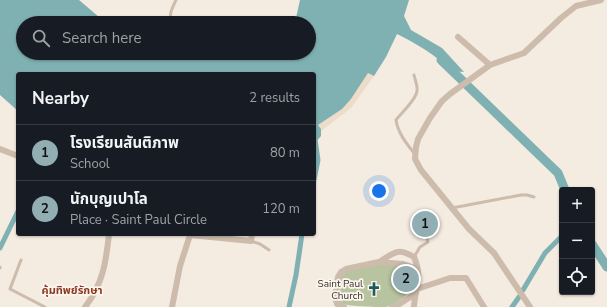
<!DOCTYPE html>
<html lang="en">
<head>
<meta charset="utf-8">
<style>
  body { margin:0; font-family:"Nunito Sans","Noto Sans Thai",sans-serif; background:#242831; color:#f1f3f6 }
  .controls { position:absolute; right:12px; bottom:12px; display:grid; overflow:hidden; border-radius:4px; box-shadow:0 1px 3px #0004 }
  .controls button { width:36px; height:36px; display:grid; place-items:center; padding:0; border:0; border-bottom:1px solid #363941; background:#171b24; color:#f1f3f6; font:20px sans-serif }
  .you { position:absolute; left:379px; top:191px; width:14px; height:14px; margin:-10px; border:3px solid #fff; border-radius:50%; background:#1a73e8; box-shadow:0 0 0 6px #1a73e833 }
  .badge { display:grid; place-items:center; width:26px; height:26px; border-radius:50%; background:#92aeb2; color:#111; font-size:13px; font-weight:700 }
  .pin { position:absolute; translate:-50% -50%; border:2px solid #fff; box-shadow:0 1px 4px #0006 }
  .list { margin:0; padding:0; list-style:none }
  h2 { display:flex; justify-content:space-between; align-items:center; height:52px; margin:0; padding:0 16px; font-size:17px }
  h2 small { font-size:13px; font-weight:400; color:#9ea1a6 }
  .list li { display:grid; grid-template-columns:26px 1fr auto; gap:12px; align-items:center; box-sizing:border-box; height:56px; padding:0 16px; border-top:1px solid #363941 }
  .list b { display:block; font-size:15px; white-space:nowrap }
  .list p { margin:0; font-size:13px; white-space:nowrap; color:#9ea1a6 }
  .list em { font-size:13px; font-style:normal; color:#9ea1a6 }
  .icon { flex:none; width:22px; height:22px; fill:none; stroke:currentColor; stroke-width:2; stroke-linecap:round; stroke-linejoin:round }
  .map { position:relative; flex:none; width:607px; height:307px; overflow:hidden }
  .search { position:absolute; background:#171b24; box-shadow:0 1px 3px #0004; left:16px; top:16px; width:300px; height:44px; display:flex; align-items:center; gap:10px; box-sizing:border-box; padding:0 14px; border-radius:22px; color:#9ea1a6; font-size:15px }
  .panel { position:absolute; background:#171b24; box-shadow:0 1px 3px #0004; left:16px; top:72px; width:300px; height:164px; border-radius:4px }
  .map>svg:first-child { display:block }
  .green { fill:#b8c4a0 }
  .plaza { fill:#ecdcc8 }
  .water { fill:#7fb0b2 }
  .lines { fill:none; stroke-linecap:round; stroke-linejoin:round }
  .canal { stroke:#7fb0b2; stroke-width:5 }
  .river { stroke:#7fb0b2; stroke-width:9 }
  .service { stroke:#cdbbac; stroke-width:3 }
  .minor { stroke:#cdbbac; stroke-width:6 }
  .labels { text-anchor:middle; stroke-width:3.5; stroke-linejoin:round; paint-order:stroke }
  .poi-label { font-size:10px; fill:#3b302b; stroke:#fbf5ee; text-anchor:end }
  .neighbourhood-label { font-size:11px; font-weight:bold; fill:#8c3b22; stroke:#fbf5ee }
</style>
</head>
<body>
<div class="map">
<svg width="607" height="307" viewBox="0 0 607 307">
  <rect width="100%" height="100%" fill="#f4ebe1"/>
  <path class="green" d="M376,264C386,265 400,263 409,268C429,280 399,305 386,307C376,307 346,307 338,302L337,295L341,276L347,271Z"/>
  <path class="plaza" d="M368,73L374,76L351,108L321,131L318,125L342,109L351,99Z"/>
  <path class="water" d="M0,0H79L106,23H23V53H155L178,58H212L233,56L245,53H309V23H291L296,18L300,0H409L404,16L411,30L442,48L464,72L452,71C436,55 417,44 397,34L386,57L374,76L368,73L351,99L342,109L318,125L321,129V136L314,144V74H18V111L0,95Z"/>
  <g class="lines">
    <path class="canal" d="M314,132L318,160L314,180
      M0,248L18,211
      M523,290L545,253L562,236
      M289,307L296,275L302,234
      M512,307L519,297"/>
    <path class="river" d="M441,60L558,173L565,190
      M592,244L607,267"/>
    <path class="service" d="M173,23C167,16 173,7 176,0
      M414,75C415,80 418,86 417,91C416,100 402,112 396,120C398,133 406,143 414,153
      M452,208L521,195H527L534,197
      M251,241L260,244L269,250
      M414,257L420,247L428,242L420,215
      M21,260L10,289L45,307
      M0,268V267"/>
    <path class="minor" d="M458,37L490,65
      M0,149L18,156
      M379,262C394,253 397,247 414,257C423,278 415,287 414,307
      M417,289L450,278H466L484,307
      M85,307C103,284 106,262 109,234
      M172,307L180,266L190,235L251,241L252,234
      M344,307L337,304L335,297L338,277L341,272L346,269L379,262L403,264L417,269
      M392,307L398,305L416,293
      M530,307L494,253L469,229L421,170L415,159L416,147L418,139L430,118L442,101L450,94L490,65L524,53L561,18L576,6L601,0"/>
  </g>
  <defs>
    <symbol id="church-bare" viewBox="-9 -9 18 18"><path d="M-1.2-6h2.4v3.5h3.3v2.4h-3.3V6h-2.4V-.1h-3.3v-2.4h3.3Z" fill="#1f5a5e" stroke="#fbf5ee" stroke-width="2.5" paint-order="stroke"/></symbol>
  </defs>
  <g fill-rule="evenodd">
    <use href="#church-bare" x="364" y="279" width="20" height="20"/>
  </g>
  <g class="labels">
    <g class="poi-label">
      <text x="363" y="287">Saint Paul<tspan x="363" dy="12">Church</tspan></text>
    </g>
    <g class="neighbourhood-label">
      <text x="72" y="294">คุ้มทิพย์รักษา</text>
    </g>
  </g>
</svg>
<div class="controls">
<button>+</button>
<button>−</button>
<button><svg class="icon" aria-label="locate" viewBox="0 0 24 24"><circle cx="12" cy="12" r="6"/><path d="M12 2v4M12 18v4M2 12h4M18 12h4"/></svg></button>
</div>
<div class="you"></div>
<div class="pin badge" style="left:425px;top:224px">1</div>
<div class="pin badge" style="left:406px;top:279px">2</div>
<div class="search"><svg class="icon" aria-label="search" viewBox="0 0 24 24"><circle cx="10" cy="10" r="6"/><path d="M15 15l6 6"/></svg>Search here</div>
<section class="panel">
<h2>Nearby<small>2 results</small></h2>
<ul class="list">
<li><span class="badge">1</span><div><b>โรงเรียนสันติภาพ</b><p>School</p></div><em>80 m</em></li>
<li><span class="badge">2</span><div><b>นักบุญเปาโล</b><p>Place · Saint Paul Circle</p></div><em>120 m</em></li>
</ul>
</section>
</div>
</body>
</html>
